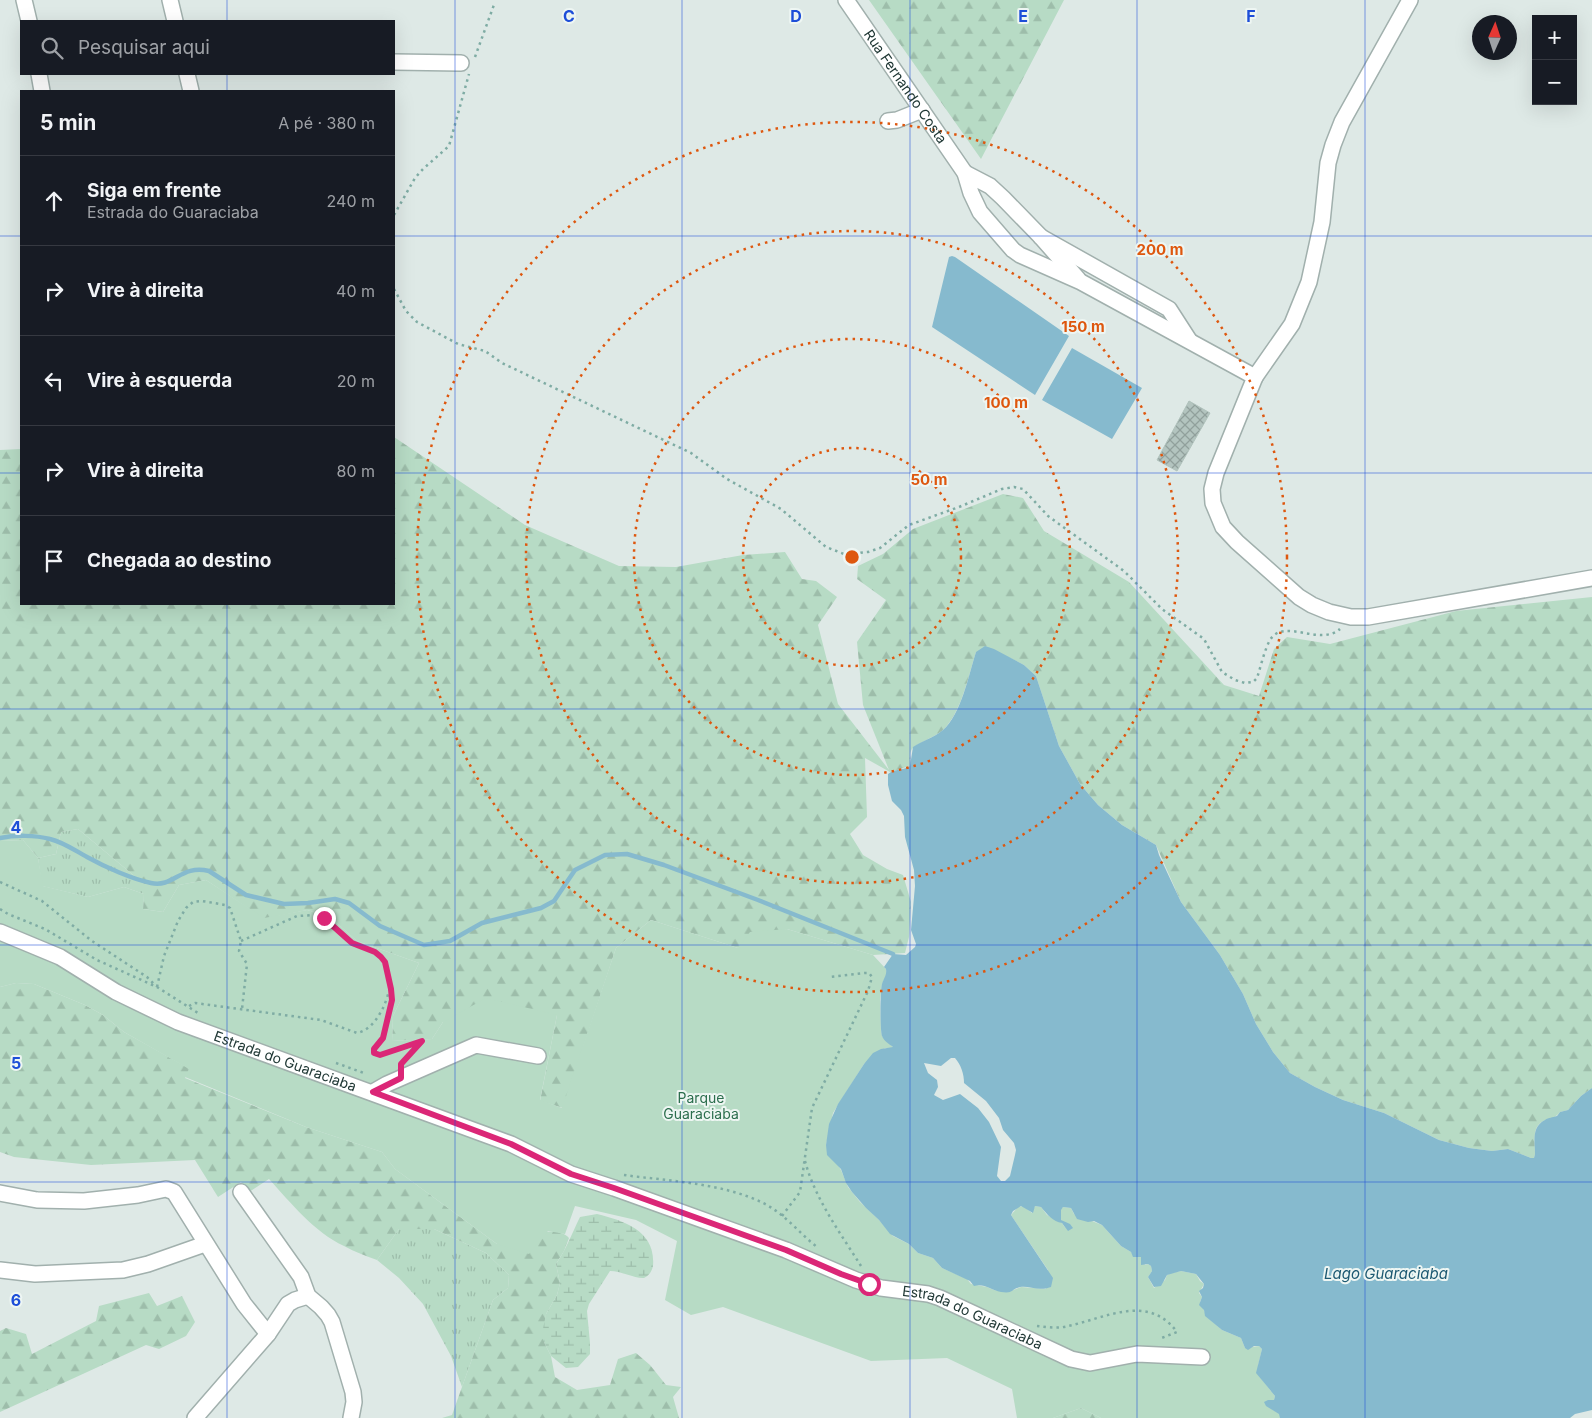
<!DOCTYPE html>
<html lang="pt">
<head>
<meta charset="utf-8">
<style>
  body { margin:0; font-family:Inter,sans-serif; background:#242831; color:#f1f3f6 }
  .controls { position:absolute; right:15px; top:15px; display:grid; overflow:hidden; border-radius:0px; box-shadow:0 5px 20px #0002 }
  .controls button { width:45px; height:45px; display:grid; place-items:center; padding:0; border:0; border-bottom:1px solid #363941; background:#171b24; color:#f1f3f6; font:25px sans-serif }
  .compass { position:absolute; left:1472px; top:15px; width:45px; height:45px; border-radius:50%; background:#171b24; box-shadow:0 5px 20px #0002; rotate:3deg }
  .stop { position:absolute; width:15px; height:15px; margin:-11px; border:4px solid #db2777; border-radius:50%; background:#fff }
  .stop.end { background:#db2777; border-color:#fff; box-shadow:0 1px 5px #0008 }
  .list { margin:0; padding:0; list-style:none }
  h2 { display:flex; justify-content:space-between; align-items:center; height:65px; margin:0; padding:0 20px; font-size:21px }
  h2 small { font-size:16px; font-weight:400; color:#9ea1a6 }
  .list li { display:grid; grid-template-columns:32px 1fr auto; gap:15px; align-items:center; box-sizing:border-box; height:90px; padding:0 20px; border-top:1px solid #363941 }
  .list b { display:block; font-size:19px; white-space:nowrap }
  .list p { margin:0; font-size:16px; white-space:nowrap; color:#9ea1a6 }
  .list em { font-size:16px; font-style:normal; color:#9ea1a6 }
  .icon { flex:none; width:28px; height:28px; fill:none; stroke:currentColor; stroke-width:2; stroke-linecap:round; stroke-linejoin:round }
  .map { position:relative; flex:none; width:1592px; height:1418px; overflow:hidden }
  .search { position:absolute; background:#171b24; box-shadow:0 5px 20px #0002; left:20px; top:20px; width:375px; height:55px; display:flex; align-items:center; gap:12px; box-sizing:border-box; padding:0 18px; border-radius:0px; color:#9ea1a6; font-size:19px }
  .panel { position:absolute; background:#171b24; box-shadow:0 5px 20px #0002; left:20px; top:90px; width:375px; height:515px; border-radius:0px }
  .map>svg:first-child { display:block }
  .grass { fill:url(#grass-tufts) }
  .forest { fill:url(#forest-firs) }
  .wetland { fill:url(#wetland-marsh) }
  .green { fill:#b7dbc5 }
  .water { fill:#86bace; fill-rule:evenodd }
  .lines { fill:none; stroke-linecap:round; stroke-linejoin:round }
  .stream { stroke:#86bace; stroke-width:4.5 }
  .building { fill:url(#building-cross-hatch); stroke:#b1c3bd }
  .minor-casing { stroke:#a1b0ad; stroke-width:18 }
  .path { stroke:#7faca4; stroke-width:2.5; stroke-dasharray:2.5 4; stroke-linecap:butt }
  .minor { stroke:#fff; stroke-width:15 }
  .route { stroke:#db2777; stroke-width:6 }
  .grid { fill:none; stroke:#1d4ed8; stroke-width:1; stroke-opacity:0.55 }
  .ring { fill:none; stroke:#de570e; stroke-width:2.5; stroke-dasharray:2.5 5 }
  .labels { text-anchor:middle; stroke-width:4; stroke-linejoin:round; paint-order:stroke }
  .street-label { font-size:14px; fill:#203835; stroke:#eef6f3 }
  .park-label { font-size:14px; fill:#2b6e4d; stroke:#eef6f3 }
  .water-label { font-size:15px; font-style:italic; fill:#1c5972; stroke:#eef6f3 }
  .grid-label { font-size:16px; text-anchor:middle; font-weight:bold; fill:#1d4ed8; stroke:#eef6f3; stroke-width:4; stroke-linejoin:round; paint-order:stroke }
  .centre { fill:#de570e; stroke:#eef6f3; stroke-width:2.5 }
  .ring-label { font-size:15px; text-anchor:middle; font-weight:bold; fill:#de570e; stroke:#eef6f3; stroke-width:4; stroke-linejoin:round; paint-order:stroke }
</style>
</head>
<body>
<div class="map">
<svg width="1592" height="1418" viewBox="0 0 1592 1418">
  <defs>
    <pattern id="grass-tufts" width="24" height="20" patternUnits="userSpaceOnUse" patternTransform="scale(1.25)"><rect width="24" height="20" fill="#b7dbc5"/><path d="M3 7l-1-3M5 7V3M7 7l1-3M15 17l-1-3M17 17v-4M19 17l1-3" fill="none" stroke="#9dbdaa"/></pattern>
    <pattern id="forest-firs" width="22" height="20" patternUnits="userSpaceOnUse" patternTransform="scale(1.25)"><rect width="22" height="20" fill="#b7dbc5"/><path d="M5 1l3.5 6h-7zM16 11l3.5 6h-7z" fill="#9dbdaa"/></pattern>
    <pattern id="wetland-marsh" width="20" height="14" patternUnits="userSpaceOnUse" patternTransform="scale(1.25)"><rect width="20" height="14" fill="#b7dbc5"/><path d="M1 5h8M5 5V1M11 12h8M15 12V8" fill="none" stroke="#9dbdaa"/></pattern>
    <pattern id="building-cross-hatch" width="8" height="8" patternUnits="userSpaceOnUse" patternTransform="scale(1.25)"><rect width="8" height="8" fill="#b3c4bf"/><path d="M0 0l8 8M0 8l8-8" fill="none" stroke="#91a09c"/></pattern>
  </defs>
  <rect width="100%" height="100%" fill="#dee9e6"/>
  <path class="grass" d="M78,829L144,884V894L124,887L88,897L42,886L38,858L56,854L61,832Z
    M399,1229H434L486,1253L509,1275L508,1288L493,1300L462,1387L451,1356L423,1304L399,1278L377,1260Z"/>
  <path class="forest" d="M869,0H1064L981,159Z
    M394,437L525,525L619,566L676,567L743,555L785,552L802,579L816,581L837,597L818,625L838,704L889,770L863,705L857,642L886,600L857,579L858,566L883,554L913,529L1003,494L1023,498L1044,531L1129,582L1224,685L1259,696L1274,649L1287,637L1330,644L1456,611L1592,597V1088L1581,1096L1568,1110L1560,1112C1556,1117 1553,1118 1547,1120C1531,1123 1535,1142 1535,1154L1534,1158H1531L1508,1149L1492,1151L1469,1148L1439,1140L1384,1113L1343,1100L1315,1087L1290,1073L1273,1052L1256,1024L1243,994L1220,955L1181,902L1156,845L1122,825L1098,805L1080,784L1059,746L1036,676L1024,665L1010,658L976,652C968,677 963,706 946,727C938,737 914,743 911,751C909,756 912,761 910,766L890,772L865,758L867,817L850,834L863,855L887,869L903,875L911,902L909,937L905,953L873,955L787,929L738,948L651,920L616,948L563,1108L540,1101L557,1015L443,1022L432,1039L392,1041L393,1016L419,963L357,941L329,916L307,910L264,919L206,880L179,885L163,912L143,909L144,884L78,829L61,832L56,854L38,858L23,840L0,841V450L21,449V604H394Z
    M16,983L34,984L85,1005L103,1015L124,1032L190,1069L185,1078L306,1127L382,1152L395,1169L497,1244C515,1240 555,1222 569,1238L564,1251L556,1264L560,1283L557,1295L546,1314L544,1342L551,1356L555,1377L577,1390L610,1385L618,1359L636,1353L650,1365L666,1385L681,1387L673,1397L679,1418H442L452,1415L493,1300L508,1288L509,1275L486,1253L434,1229H399L377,1260C366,1256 355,1252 344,1246C314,1232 291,1203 269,1179L249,1192L241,1182L218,1197L195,1160L91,1165L14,1157L0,1152V987Z
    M149,1293L157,1306L182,1296L195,1322L186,1336L159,1349L146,1345L0,1412V1331L6,1328L26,1334L32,1354L96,1321L99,1306Z
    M1081,1408L1101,1418H1053Z"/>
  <path class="wetland" d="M597,1214C625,1221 656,1231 653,1266C652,1271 649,1276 644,1278C636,1279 621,1271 610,1271L589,1304L587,1311L590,1343V1354L578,1367L566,1368L551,1356L544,1342L543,1329L546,1314L557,1295L560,1283L556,1264C566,1250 572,1233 580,1217Z"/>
  <path class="green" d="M23,840L38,858L43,886L88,897L124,887L144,894L143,909L163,912L179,885L206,880L264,918L307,910L329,916L357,941L419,963L393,1016L392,1041L432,1039L443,1022L486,998L557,1015L540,1100L562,1108L616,948L651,920L738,948L750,932L787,929L873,955L886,969L887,974L882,984L880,999L881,1031L882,1036L894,1048H885L864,1064L833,1113L826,1145L841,1170L848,1187L860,1202L879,1220L893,1236L909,1244L918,1253L933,1258L942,1268L967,1279L971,1284L987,1287L994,1290L1008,1292L1021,1287L1046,1289L1048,1270L1011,1215L1018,1207L1023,1206L1032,1213L1035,1206L1041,1207L1047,1215L1062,1223L1066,1229L1061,1220V1209L1063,1207L1071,1208L1074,1214L1102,1225L1121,1246L1131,1252L1133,1255L1141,1257L1145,1265L1148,1264L1151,1266L1152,1271L1148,1277L1154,1288L1165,1280L1167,1275L1171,1273L1181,1271L1196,1274L1200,1281L1204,1284L1199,1293L1202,1297L1200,1302L1204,1310L1206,1316L1222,1330L1241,1338L1245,1348L1259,1346L1262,1349L1258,1366L1259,1376L1275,1396L1274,1400L1271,1401L1270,1408L1280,1414V1418H1101L1081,1408L1053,1418H1017L1012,1389L947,1358L871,1361L723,1307L691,1315L665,1300L677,1241L636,1220L575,1206L565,1234L548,1231L529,1254L497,1244L395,1169L382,1152L306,1127L185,1077L189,1069L124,1032L103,1015L85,1005L34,984L16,983L0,987V841Z"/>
  <path class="water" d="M952,256L955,257L1069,336L1035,395L932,327L949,257Z
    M1072,348L1142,388L1112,439L1042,400Z
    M985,646L994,649L1024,665L1036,676L1059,746L1080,784L1098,805L1122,825L1156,845L1159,855L1181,902L1220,955L1243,994L1256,1024L1273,1052L1290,1073L1315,1087L1343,1100L1384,1113L1439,1140L1469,1148L1492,1151L1508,1149L1531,1158H1534L1535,1154C1535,1142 1531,1127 1545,1120C1549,1117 1552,1118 1557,1116L1560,1112L1568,1110L1581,1096L1592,1088V1410L1575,1414L1570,1418H1280L1279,1414L1266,1406L1264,1402L1268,1400H1274L1275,1396L1256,1373L1262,1349L1259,1346H1254L1248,1350L1245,1348L1241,1338L1222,1330L1205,1316L1204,1310L1199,1305L1202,1297L1199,1291L1203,1288L1204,1284L1196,1274L1181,1271L1167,1275L1161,1286L1154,1287L1148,1277L1152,1271L1151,1266L1148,1264L1141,1265V1257H1133L1131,1252L1121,1246L1102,1225L1094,1221L1088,1222L1077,1219L1071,1208L1063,1207L1061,1210V1220L1070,1224L1073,1228L1068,1231L1062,1223C1053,1222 1047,1214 1041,1207L1035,1206L1033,1213L1021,1206L1013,1211L1011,1215L1053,1278L1051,1287C1038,1292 1029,1285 1020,1287C1011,1289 1014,1294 1001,1292C991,1290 984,1283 974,1286L970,1281L942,1268L933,1258L918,1253L909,1244L890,1234L879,1220L866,1208L852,1192L846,1183L841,1169L827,1155L826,1145L829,1124L838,1104L864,1064L873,1053L881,1049L893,1047C889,1044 884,1041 882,1036C880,1031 880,991 882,984C884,978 887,975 886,969L884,967L893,954L906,955L915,947L916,944L911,930L915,886L914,870L905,837L904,816L901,810L892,801L888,785V774C895,768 903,771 910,766L913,747C923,740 932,739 943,730C961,715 969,674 976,652ZM951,1058H955C961,1065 964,1074 964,1083L986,1101L999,1118L1003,1130L1014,1143L1016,1150L1015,1155L1010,1176L1005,1181H1001L997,1176L1001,1147L989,1122L978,1108L960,1094L943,1100L934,1095L938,1087L937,1080L928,1073L924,1063L941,1066Z"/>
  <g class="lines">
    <path class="stream" d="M0,838C15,835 35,835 50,839C63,842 76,851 87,857C105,867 132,879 151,883C174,888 181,864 209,871L246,895L284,904L308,903L335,899L349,903L380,926L424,945L450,941L482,923L541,908L554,901L575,870L605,855L627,854L664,865L758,900L893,954"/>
  </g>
  <path class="building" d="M1189,401L1210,413L1177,471L1157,460Z"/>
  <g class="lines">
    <defs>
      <g id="minor">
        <path d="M24,0L29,21"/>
        <path d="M170,0L175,21"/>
        <path id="s1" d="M846,0L965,173L971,193L980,212L1013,250L1020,255L1081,282L1255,377L1216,473L1212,489L1213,503L1223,527L1237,542L1299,597L1312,605L1329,612L1351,617H1368L1592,578"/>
        <path d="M394,62L461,63"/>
        <path d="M39,74L42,91"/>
        <path d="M187,74L191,91"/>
        <path d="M888,121L897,120L922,110"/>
        <path d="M965,173L990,186L1003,198L1041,237L1078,279"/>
        <path d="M1041,237L1169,309L1189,340"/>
        <path d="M1255,377L1292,324L1309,282L1322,222L1328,163L1333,145L1342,122L1410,0"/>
        <path id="s2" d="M0,932L60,957L116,992L178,1022L511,1144L571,1174L614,1188L786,1250L856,1280L881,1288L928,1294L940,1298L1071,1359L1090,1363L1137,1354L1202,1357"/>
        <path d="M373,1092L387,1084L476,1045L538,1056"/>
        <path d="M241,1192L301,1277L308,1296L321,1307L328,1315L332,1322L353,1392L354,1402L351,1418"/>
        <path d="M0,1193L37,1200L84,1201L138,1195L166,1189L174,1192L244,1304L268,1334"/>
        <path d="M0,1270L35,1274L123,1270L148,1264L205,1244"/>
        <path d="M195,1418L268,1334L288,1304L295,1300L308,1296"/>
      </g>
    </defs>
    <use href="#minor" class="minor-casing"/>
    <path class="path" d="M475,57L495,2
      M394,215L415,178L423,169L449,146L469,74
      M394,289L406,311L417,322L458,344L485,351L502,363L691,453L727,479L781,509L826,547L844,554L868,552L880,548L909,525L959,507L1002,489L1014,487L1023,489L1048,516L1124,571L1162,609L1204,639L1222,672L1235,680L1245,683L1253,682L1257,678C1261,666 1264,651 1270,640C1284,617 1319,647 1340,629
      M0,882L42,901L92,941L147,977L156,986
      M0,909L8,914L45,929L97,960L157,987L198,1013
      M241,941L297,916L314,915L330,921L352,943L367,948L381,957L388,971L392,1000L383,1038L374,1049V1053L380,1055L422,1041L406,1059
      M157,987L164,956L178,921L186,908L193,902L202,901L220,904L225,905L230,908L241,941L239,951L247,964L242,1009
      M189,1006L195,1003L321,1020L357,1033C376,1029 387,1003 390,986
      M336,1063L364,1073
      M805,1161C815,1199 841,1234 861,1266
      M624,1175C668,1181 723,1183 763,1203C784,1213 799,1233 817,1247
      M782,1216L800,1192L812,1108L868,991L872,977L869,973H865L829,977
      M1037,1326C1047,1327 1058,1329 1068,1326C1106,1318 1148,1293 1177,1332L1159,1339"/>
    <use href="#minor" class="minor"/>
  </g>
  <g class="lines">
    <path class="route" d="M324,918L352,943L375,952L381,957L385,962L391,989L392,1000L383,1038L374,1049V1053L380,1055L422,1041L401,1064V1078L373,1092L511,1144L571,1174L614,1188L758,1240L786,1250L841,1274L869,1284"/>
  </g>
  <path class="grid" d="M227,0V21M455,0V1418M682,0V1418M910,0V1418M1137,0V1418M1365,0V1418M227,74V91M0,236H21M394,236H1592M0,473H21M394,473H1592M227,604V1418M0,709H1592M0,945H1592M0,1182H1592"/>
  <g class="ring">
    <circle cx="852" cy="557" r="109"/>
    <circle cx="852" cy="557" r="218"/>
    <circle cx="852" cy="557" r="326"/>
    <circle cx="852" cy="557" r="435"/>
  </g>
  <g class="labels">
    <g class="street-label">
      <text dy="5" stroke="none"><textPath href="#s1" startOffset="105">Rua Fernando Costa</textPath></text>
      <text dy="5" stroke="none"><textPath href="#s2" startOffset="314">Estrada do Guaraciaba</textPath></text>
      <text dy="5" stroke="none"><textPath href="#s2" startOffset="1049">Estrada do Guaraciaba</textPath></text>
    </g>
    <g class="park-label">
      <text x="701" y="1103">Parque<tspan x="701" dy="16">Guaraciaba</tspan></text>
    </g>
    <g class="water-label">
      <text x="1386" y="1279">Lago Guaraciaba</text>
    </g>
  </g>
  <g class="grid-label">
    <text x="569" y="22">C</text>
    <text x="796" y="22">D</text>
    <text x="1023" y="22">E</text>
    <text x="1251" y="22">F</text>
    <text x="16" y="833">4</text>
    <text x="16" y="1069">5</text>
    <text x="16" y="1306">6</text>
  </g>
  <circle cx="852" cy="557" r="8" class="centre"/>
  <g class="ring-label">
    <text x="1160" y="255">200 m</text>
    <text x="1083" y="332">150 m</text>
    <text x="1006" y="408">100 m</text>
    <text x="929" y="485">50 m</text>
  </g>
</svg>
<div class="controls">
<button>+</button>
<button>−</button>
</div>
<svg class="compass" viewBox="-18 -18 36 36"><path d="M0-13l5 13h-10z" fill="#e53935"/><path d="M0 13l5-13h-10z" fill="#9ea1a6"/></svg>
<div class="stop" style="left:869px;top:1284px"></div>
<div class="stop end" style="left:324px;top:918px"></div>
<div class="search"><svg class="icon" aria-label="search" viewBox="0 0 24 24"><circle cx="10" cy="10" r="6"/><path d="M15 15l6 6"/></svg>Pesquisar aqui</div>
<section class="panel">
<h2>5 min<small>A pé · 380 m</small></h2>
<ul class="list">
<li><svg class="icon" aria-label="ahead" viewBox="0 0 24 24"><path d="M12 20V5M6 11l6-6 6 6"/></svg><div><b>Siga em frente</b><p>Estrada do Guaraciaba</p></div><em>240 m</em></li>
<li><svg class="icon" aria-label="right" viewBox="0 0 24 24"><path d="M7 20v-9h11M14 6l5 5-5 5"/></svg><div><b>Vire à direita</b></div><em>40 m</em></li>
<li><svg class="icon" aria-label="left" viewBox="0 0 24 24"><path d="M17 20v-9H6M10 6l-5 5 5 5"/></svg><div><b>Vire à esquerda</b></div><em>20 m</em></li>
<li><svg class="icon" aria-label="right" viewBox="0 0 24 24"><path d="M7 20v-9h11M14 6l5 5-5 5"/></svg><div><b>Vire à direita</b></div><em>80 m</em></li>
<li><svg class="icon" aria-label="arrive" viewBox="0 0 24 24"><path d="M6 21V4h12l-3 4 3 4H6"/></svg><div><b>Chegada ao destino</b></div></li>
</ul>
</section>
</div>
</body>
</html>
